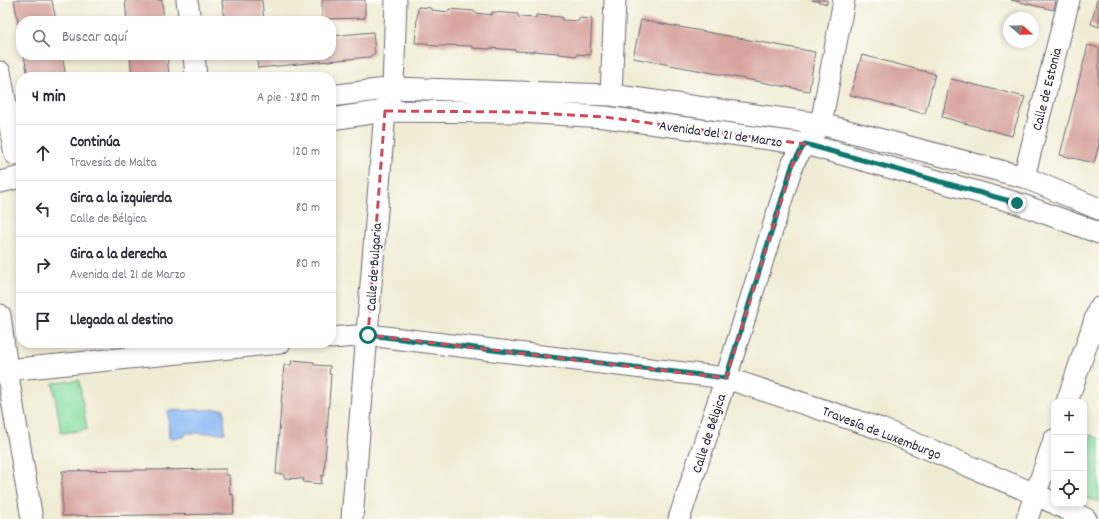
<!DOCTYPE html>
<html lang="es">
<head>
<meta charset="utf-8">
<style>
  body { margin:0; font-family:Dekko,sans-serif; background:#f2f2f3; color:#2b2b33 }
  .controls { position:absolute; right:12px; bottom:12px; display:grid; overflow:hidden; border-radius:8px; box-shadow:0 2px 6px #0003 }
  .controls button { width:36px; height:36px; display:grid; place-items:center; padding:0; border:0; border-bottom:1px solid #e1e1e2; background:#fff; color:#2b2b33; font:20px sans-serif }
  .compass { position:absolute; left:1003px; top:12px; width:36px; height:36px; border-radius:50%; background:#fff; box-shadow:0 2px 6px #0003; rotate:110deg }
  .stop { position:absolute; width:12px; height:12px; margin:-9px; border:3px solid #0f766e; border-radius:50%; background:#fff }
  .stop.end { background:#0f766e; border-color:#fff; box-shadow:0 1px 4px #0008 }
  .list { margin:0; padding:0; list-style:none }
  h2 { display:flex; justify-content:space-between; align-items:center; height:52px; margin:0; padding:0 16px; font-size:17px }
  h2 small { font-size:13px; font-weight:400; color:#7c7c81 }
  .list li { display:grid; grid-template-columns:26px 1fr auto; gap:12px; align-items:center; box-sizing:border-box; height:56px; padding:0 16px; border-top:1px solid #e1e1e2 }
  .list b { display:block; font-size:15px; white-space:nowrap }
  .list p { margin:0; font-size:13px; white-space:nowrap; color:#7c7c81 }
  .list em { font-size:13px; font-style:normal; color:#7c7c81 }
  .icon { flex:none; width:22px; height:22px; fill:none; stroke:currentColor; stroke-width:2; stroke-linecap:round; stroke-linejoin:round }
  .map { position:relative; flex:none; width:1099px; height:519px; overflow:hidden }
  .search { position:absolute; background:#fff; box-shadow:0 2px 6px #0003; left:16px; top:16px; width:320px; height:44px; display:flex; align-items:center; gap:10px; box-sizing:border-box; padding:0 14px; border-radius:16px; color:#7c7c81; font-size:15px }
  .panel { position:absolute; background:#fff; box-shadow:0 2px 6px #0003; left:16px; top:72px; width:320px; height:276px; border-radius:16px }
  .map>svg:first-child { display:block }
  .green { fill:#8adfa2; stroke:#56806e }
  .water { fill:#8bbaf6; stroke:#566e98 }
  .building { fill:#d7a39e }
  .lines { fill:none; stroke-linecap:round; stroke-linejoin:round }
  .minor-casing { stroke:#6a6971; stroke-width:23 }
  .minor { stroke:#fff; stroke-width:21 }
  .route { stroke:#0f766e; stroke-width:5 }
  .marked { fill:none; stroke:#d1495b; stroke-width:3; stroke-dasharray:8 5; stroke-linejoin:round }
  .labels { text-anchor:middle; stroke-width:3.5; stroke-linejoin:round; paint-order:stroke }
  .street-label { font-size:14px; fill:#22223b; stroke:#fdfcf7 }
</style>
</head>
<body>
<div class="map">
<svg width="1099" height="519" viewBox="0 0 1099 519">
  <rect width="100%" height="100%" fill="#fdfcf7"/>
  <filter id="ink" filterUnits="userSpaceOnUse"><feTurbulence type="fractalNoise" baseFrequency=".025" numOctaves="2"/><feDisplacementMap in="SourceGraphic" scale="8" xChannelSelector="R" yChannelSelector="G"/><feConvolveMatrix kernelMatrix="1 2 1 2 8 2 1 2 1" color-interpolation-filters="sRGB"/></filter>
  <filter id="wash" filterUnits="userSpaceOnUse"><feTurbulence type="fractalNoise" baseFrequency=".012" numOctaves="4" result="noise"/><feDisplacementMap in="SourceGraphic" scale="16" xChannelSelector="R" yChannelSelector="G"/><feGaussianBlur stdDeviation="0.9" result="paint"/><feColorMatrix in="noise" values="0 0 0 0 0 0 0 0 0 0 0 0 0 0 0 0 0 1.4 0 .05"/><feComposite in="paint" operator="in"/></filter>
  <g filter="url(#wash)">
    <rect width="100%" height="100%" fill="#f0ecd4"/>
    <path class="green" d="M79,380L87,430L61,433L53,383Z
      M1090,435L1099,438V502L1084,497V450Z"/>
    <path class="water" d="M224,409L225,433H186L184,437L169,438L168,411Z"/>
    <g id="blocks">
      <path class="building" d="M14,0H52L56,21H21V33H20Z
        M125,0H162L164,21H127Z
        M222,0H262L264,21H224Z
        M322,0H365V18L322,19Z
        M812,0H827V4Z
        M1011,0H1056L1054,10Z
        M1097,0H1099V27L1091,24Z
        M418,7L431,8V10L449,12V9L474,11L475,13L484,14L492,15V12L518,14V17L536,18V15L562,17V20L579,21V18L592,19L590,55L577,54V56L559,54V53L533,51V52L515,51V50L490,48V49L472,48V46L446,45V46H437L428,45V43H415Z
        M641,20L815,52L809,91L633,58Z
        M373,32L375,53L369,57L258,68L256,55H331V36Z
        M1088,45L1099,48V145L1094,163L1060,155Z
        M24,55H62L66,77H28Z
        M130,55H167L169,77H132Z
        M862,55L935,74L925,114L850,95Z
        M951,79L1025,97L1012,136L942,117Z
        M292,360L314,362V365L330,366L329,374H331L324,476L322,475L321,484L303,482L304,479L284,478V474H276L284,365H291Z
        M226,469V475H229L230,495L233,494L234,514L62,516V476H63L62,471Z"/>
    </g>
  </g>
  <g filter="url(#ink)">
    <use href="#blocks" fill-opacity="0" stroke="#6a6971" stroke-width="1"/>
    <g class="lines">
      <defs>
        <path id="minor" d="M187,0L190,21
          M194,55L196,77
          M0,72L15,154
          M611,95L615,0
          M331,96L393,88L611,95L821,124L1024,177L1099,209
          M331,119L385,111L519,112L605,117L805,144L1017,203L1099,233
          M1024,177L1069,0
          M0,182L21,177
          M0,315L7,370L32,519
          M331,338L368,335L726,378L881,429L1035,494L1054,503
          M0,371L7,370L280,343
          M1067,402L1099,308
          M1056,504L1086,519
          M352,519L385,111L393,88L396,0
          M679,519L726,378L793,163L805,144L821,124L844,0
          M1027,519L1054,440"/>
      </defs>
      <use href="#minor" class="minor-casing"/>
      <use href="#minor" class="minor"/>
    </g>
  </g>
  <g class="lines" filter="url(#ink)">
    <path class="route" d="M368,335L726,378L793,163L805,144L1017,203"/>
  </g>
  <path class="marked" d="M385,111L519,112L605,117L805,144L793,163L726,378L368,335Z"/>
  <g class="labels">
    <g class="street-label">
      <text transform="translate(1046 89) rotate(-76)" y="5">Calle de Estonia</text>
      <text transform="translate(721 133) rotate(8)" y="5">Avenida del 21 de Marzo</text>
      <text transform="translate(373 267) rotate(-86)" y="5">Calle de Bulgaria</text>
      <text transform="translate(882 432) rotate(21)" y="5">Travesía de Luxemburgo</text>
      <text transform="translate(708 433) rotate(-72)" y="5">Calle de Bélgica</text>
    </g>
  </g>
</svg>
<div class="controls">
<button>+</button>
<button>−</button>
<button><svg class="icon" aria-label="locate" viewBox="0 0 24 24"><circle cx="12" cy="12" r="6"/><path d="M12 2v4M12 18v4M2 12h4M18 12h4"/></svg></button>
</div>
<svg class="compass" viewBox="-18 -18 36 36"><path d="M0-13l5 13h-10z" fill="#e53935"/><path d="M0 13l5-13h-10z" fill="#7c7c81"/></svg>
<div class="stop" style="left:368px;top:335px"></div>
<div class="stop end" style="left:1017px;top:203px"></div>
<div class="search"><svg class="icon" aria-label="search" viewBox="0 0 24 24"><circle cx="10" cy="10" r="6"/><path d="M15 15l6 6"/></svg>Buscar aquí</div>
<section class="panel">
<h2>4 min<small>A pie · 280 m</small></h2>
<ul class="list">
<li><svg class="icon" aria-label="ahead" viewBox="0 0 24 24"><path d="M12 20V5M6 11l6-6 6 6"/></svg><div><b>Continúa</b><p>Travesía de Malta</p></div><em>120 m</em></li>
<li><svg class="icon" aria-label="left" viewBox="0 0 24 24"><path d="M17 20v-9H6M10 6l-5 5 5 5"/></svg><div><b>Gira a la izquierda</b><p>Calle de Bélgica</p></div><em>80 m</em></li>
<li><svg class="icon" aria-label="right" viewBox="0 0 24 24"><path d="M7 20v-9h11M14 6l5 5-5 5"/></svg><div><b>Gira a la derecha</b><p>Avenida del 21 de Marzo</p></div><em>80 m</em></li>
<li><svg class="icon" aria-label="arrive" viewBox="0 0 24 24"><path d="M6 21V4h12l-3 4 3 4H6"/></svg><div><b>Llegada al destino</b></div></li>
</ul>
</section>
</div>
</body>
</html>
